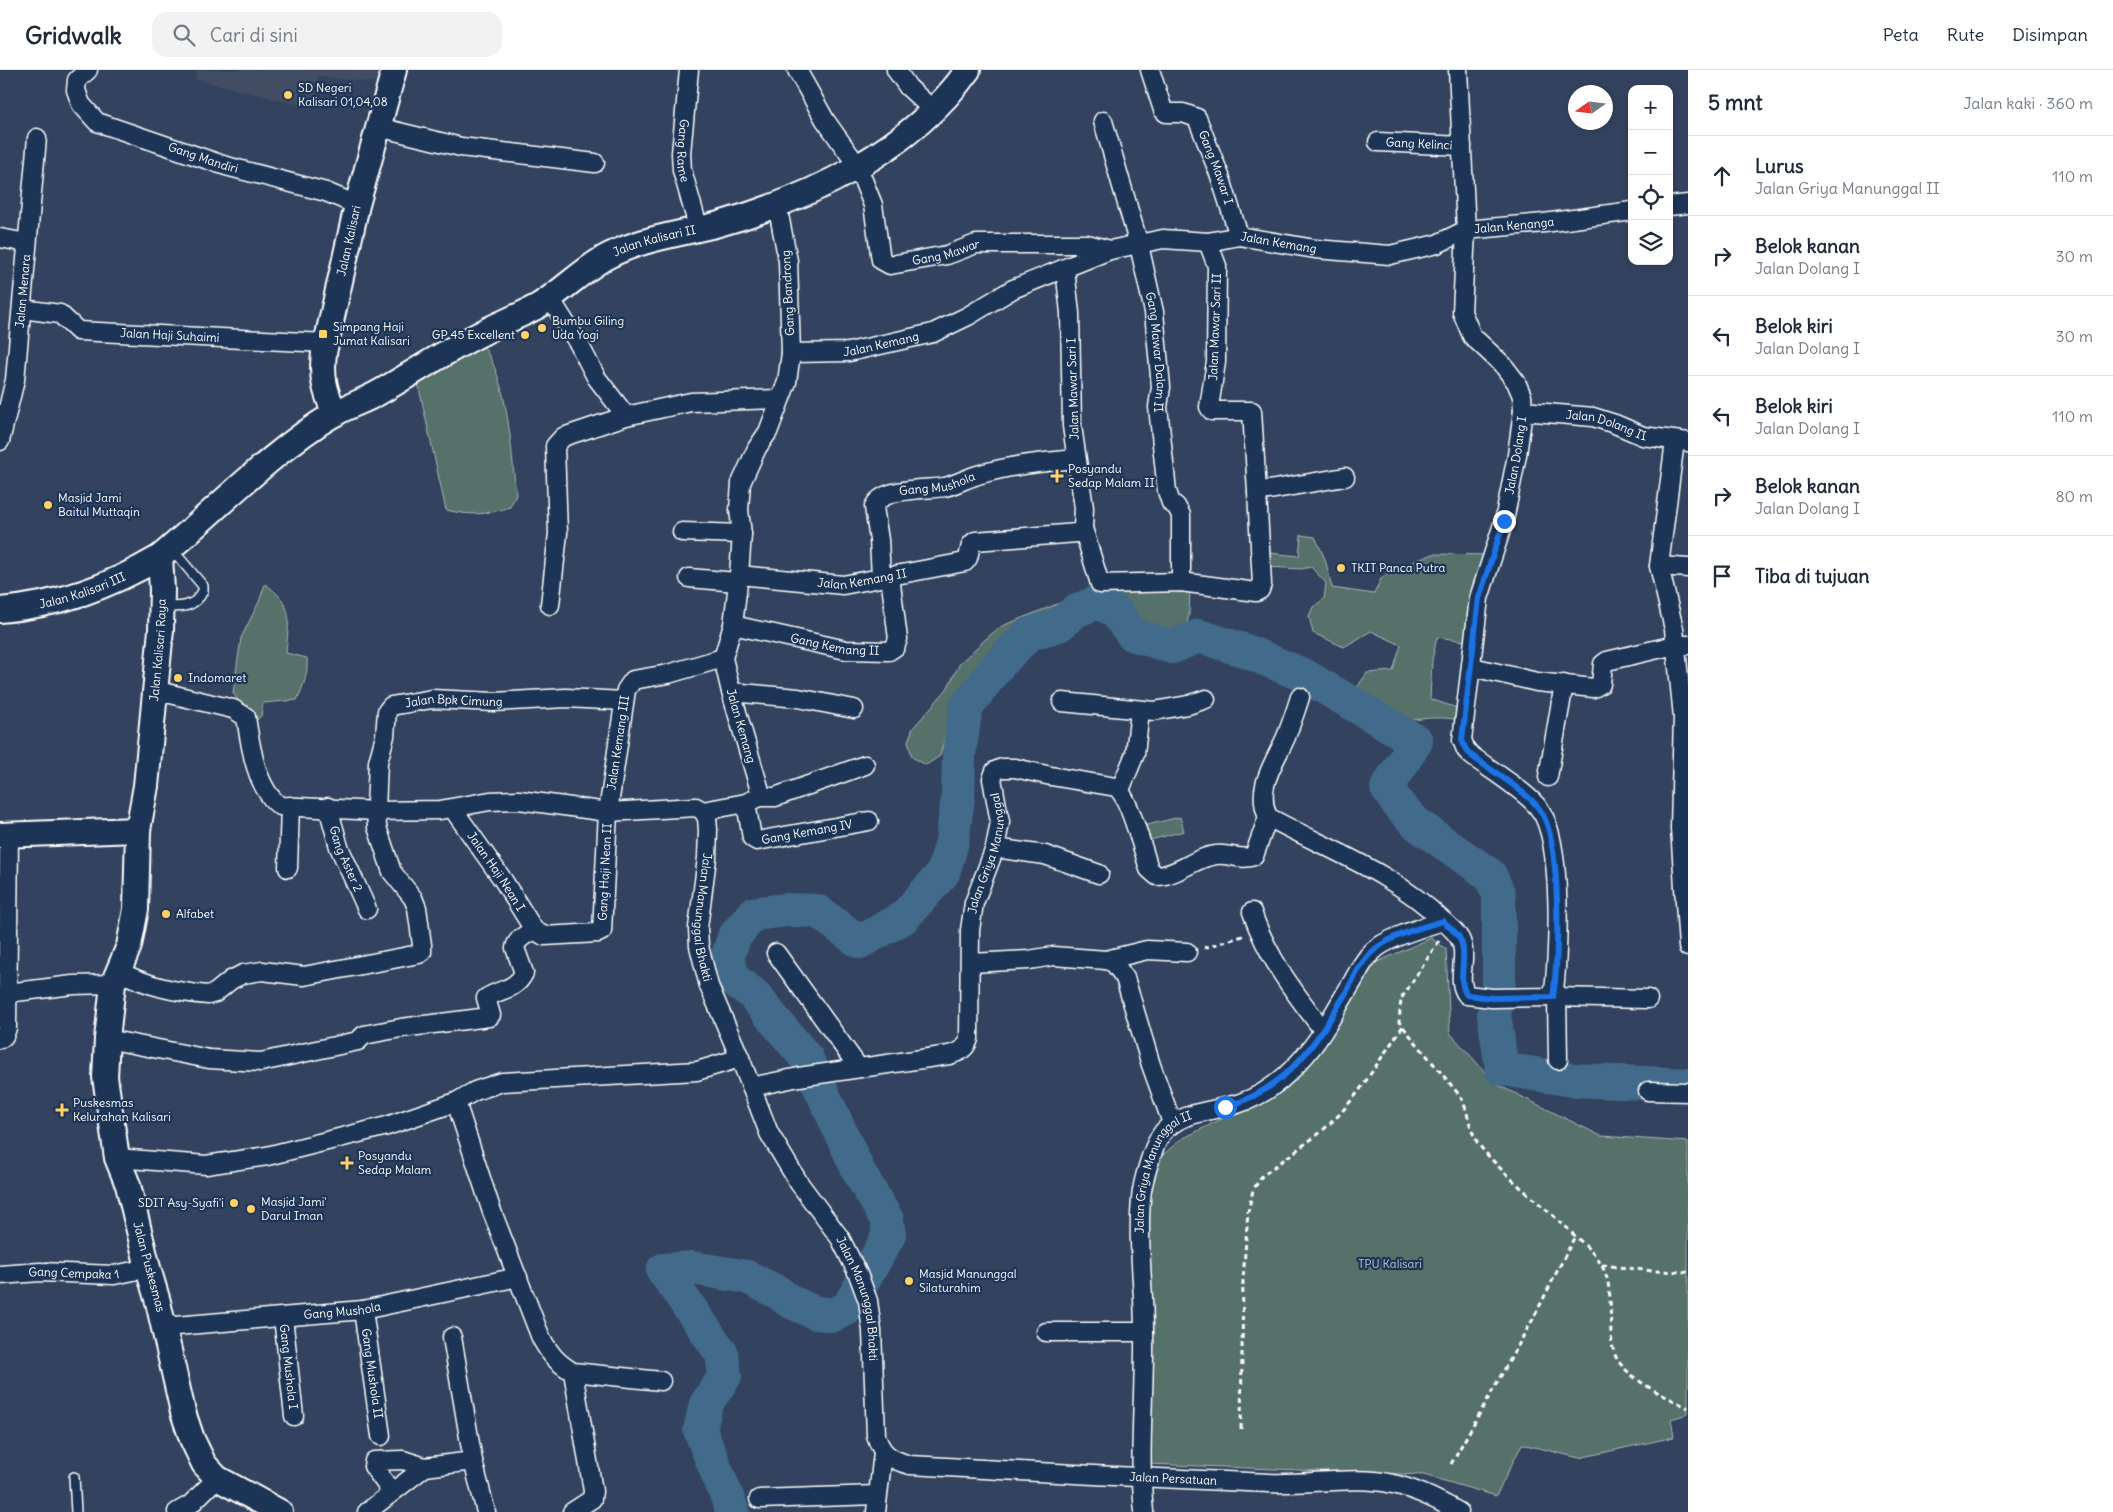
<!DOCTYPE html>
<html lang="id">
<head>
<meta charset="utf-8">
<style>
  body { margin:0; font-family:Delius,sans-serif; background:#f2f2f3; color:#1f2937 }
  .controls { position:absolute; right:15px; top:15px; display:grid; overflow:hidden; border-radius:10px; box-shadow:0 2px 8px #0003 }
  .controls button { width:45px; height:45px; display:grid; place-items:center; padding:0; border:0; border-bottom:1px solid #e0e1e3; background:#fff; color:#1f2937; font:25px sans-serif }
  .compass { position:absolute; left:1568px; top:15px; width:45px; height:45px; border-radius:50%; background:#fff; box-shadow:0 2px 8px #0003; rotate:256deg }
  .stop { position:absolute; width:15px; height:15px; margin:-11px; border:4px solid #1a73e8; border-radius:50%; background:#fff }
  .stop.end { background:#1a73e8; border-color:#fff; box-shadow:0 1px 5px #0008 }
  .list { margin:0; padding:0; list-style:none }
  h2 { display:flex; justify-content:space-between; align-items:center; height:65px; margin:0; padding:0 20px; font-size:21px }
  h2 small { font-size:16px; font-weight:400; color:#747a83 }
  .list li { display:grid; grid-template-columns:32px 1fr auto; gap:15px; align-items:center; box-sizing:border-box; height:80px; padding:0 20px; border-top:1px solid #e0e1e3 }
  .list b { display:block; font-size:19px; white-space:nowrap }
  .list p { margin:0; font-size:16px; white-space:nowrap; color:#747a83 }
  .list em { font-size:16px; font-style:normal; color:#747a83 }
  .icon { flex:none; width:28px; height:28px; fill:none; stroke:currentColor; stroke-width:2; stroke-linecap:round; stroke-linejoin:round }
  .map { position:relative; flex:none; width:1688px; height:1442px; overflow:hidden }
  header { display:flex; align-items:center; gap:30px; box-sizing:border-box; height:70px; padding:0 25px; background:#fff; border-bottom:1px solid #e0e1e3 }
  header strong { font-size:24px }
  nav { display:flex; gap:28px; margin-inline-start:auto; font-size:18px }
  .search { width:350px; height:45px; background:#f2f2f3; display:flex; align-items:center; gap:12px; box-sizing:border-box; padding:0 18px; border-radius:15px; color:#747a83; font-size:19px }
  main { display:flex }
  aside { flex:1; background:#fff }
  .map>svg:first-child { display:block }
  .built { fill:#424d64 }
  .green { fill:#566f6b; stroke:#aab7b5 }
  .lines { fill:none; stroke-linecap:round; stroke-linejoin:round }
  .river { stroke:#426b8a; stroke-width:34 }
  .lane-casing { stroke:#fff; stroke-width:12 }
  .street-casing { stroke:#fff; stroke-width:21 }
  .secondary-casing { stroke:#fff; stroke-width:28 }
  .path { stroke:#fff; stroke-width:3; stroke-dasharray:5 4; stroke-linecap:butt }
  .lane { stroke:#1d3557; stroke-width:9 }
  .street { stroke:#1d3557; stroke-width:18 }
  .secondary { stroke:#1d3557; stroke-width:24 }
  .route { stroke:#1a73e8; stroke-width:6 }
  .poi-dot { fill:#ffd166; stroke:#1d3557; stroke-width:2 }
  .labels { text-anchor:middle; stroke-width:4.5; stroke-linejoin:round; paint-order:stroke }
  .poi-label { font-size:12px; fill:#fff; stroke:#1d3557; text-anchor:start }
  .street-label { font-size:12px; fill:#fff; stroke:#1d3557 }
  .park-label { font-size:12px; fill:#bbc5c4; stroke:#1d3557 }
</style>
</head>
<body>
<header>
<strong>Gridwalk</strong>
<div class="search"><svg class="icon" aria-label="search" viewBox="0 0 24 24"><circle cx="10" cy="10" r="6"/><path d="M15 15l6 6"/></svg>Cari di sini</div>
<nav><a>Peta</a><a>Rute</a><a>Disimpan</a></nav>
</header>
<main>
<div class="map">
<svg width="1688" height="1442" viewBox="0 0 1688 1442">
  <rect width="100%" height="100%" fill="#33435f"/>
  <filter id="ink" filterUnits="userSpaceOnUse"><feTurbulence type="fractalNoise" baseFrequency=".02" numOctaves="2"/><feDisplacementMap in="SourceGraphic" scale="10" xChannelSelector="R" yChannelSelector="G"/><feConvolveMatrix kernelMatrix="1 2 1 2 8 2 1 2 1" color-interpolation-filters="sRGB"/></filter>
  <g filter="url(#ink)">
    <path class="built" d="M197,0H385L381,13L318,6L313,38L195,9Z"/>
    <path class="green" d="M482,274C509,312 511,379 516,425L510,437C486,445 471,446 446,440L417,309Z
      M1301,465L1315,467L1325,489L1332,518L1374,524L1381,509L1389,502L1433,484L1489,485L1478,573L1437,567L1432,590L1430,629L1466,641L1460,650C1439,646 1420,648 1399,653L1352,625L1367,603L1393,601L1401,575L1371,561L1344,577L1313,563L1309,546L1313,537L1324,529L1326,513L1311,497L1301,499L1268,497L1269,483L1299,486Z
      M265,514C296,536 288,549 286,583L307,588C308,604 304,615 297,630L263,633L261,646L254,653L233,623L241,568L259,532Z
      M1107,516H1190L1189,545L1185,562C1182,564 1178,568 1175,569C1163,573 1139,566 1130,557C1119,547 1113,535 1099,528L1060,545L1051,555L1029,561L1015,569L1005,583L953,635L940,686L926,695L912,687L908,671L913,658L947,619L960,593L989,566L1002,556L1085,523Z
      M1180,747L1184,761L1143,772L1139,757Z
      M1431,868L1446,879L1450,963L1496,1014L1601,1066L1688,1072V1344L1671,1349L1674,1367L1579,1388L1522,1374L1496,1426L1424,1405L1148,1394L1151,1224L1147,1099L1180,1070L1259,1030L1364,898Z"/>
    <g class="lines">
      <path class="river" d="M733,1442L700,1360L706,1334L725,1306L722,1284L663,1200L692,1198L747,1207L779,1223L789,1231L816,1243L833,1245L848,1238L889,1165L887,1150L859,1102L807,989L752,923L734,910L727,889L734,867L753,844L786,840L817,841L860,872L903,848L943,803L952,772L958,727L959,684L966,637L1001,592L1029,564L1059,555L1077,540L1099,532L1116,542L1132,564L1172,577L1199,566L1246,581L1305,606L1416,671L1387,718L1400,737L1418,755L1490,805L1499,825V909L1494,944L1502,999L1573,1010L1688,1015"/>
      <defs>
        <path id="lane" d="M162,536C179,538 195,538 203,521V516L171,478
          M74,1407L76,1442"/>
        <g id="street">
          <path id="s1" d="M88,0L77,10L76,20L81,34L97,52L226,96L326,122L357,135"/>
          <path id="s2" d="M689,0L681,83L682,100L699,160"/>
          <path id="s3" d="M797,0L825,50L857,95L873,135L881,190L890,195L947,185L976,174H1087L1110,180"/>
          <path d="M896,0L908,17L933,40"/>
          <path id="s4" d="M1150,0L1163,40L1166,43H1183L1197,48L1220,106L1239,166"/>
          <path id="s5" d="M1103,51L1139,175L1154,242L1161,317L1158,337L1167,421L1171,433L1176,436L1181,445V512"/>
          <path d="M378,57L461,77L595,93"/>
          <path id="s6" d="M1378,72L1462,76"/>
          <path d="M1669,136L1688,134"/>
          <path d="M0,168L27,173"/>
          <path d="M1208,172L1217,196L1216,292L1209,337L1212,341H1252L1257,422L1345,407"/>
          <path d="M550,228L580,276L596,307L626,346L691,332L780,329"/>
          <path id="s7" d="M22,239L60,244L78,261L326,273"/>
          <path id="s8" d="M791,283L849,282L933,263L968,246L1013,219L1110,180L1163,169L1208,172L1239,166L1315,179L1390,185L1437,174L1466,160L1544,153L1632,141"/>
          <path id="s9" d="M1523,341L1593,347L1615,354L1643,366L1688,372"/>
          <path id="s10" d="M0,371L15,310L37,68"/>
          <path d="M1675,371L1659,496L1674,559L1683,647L1680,758L1688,877"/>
          <path d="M1083,458L1100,514L1181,512L1256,522L1260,520L1262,514L1257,422"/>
          <path d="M682,462L742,464"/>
          <path d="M1659,496L1688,498"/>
          <path id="s11" d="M739,505L843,515L965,492L968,488L971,475L975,471L1077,463L1083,458L1084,438L1072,356L1070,243L1065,199"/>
          <path id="s12" d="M881,507L879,470L874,437C881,417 926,420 945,417C957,414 969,407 981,404C1012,395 1044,392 1076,389"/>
          <path d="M689,508L737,512"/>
          <path d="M550,535L558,463L555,376L563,367L626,346"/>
          <path id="s13" d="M733,555L846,580L889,581L895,577L898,569L890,506"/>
          <path d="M1472,597L1537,612L1594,618L1601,614L1603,594L1607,591L1675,575H1688"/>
          <path id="s14" d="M154,620L233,639L246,647C250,674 256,719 280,736L376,741L440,740L490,731L519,730L608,742L696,737L703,741L707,748L708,760L707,788L698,858L699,876L709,916L740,988L769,1063L799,1113L840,1168L858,1204L868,1231L872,1261L876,1365C881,1385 892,1390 910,1395C1030,1402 1149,1408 1269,1413C1306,1415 1359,1405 1393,1414C1416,1419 1438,1430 1459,1442"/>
          <path d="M731,622L798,628L854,639"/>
          <path d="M1062,632L1154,641L1188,635L1206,629"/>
          <path d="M1548,707L1564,614"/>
          <path d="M1120,720L1135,684L1140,641"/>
          <path d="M759,727H775L865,695"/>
          <path id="s15" d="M746,733L752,768L757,771L869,751"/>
          <path id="s16" d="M328,737L339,777L367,839"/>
          <path id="s17" d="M453,739L503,810L534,860L544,866L598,863L602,861L608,742L626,620L633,610L668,604L723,588"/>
          <path d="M703,741L746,733L759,727L761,724L731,622L723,588L733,555L739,505L742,464L739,440L741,413L757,378L768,362L787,312L791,283L788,191L777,134"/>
          <path id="s18" d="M1268,747C1327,779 1394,803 1442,850C1448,855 1454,860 1458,866C1471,883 1454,909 1467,925L1492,928L1553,927C1559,888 1563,771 1540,740C1529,723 1489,699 1472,686L1466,680L1462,670L1479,528L1504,451L1517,385L1523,341L1522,326L1516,312L1503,295L1472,266L1462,242L1466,160L1458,0"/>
          <path d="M1268,747C1255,718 1274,694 1286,667C1291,654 1296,640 1300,627"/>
          <path d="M995,778L1045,785L1099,804"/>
          <path d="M288,798L290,736"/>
          <path d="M1252,842C1267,887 1294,922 1323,960"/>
          <path d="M776,883L859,998"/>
          <path d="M1106,890L1147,880L1187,882"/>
          <path d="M971,893L1029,890L1053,886L1106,890L1114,893L1125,908L1151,995L1172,1053"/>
          <path id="s19" d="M118,901C148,916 174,922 208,925L215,923L231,910L243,904L262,901L304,906L419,884L422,882V875L417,838L413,828L392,802L377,757L376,741L378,692L385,666L387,641L391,636L432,629L494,632L566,628L624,631"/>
          <path d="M7,923L73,915L113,914"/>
          <path d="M1553,927L1648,929"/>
          <path d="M1557,927L1558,990"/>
          <path d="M0,969L4,966L7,958L9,764"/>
          <path d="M107,969L209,989L261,992L358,971L364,965L401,958L489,947L491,945L486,928C500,919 516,920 524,903L515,878C517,868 526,865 534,860"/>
          <path id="s20" d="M751,1017L799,1007L949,985C960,982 965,980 969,969L970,860L974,833L995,778L1000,752L992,709L995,701L1002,698H1015L1051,706L1116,717C1128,725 1144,782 1149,799L1157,806C1177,806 1195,787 1216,785C1228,783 1242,791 1254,786L1268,747"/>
          <path d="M1648,1021L1688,1022"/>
          <path d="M456,1032L491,1139L541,1268C550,1284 557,1293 573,1302L661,1311"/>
          <path d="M117,1088L206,1095L267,1086L387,1056L456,1032L475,1021L502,1012L697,1001L740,988"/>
          <path id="s21" d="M0,1205L40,1202L114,1205L148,1198"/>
          <path id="s22" d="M363,1240L381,1366"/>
          <path id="s23" d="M283,1247L294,1346"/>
          <path id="s24" d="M164,1257L363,1240L518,1207"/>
          <path d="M1046,1262H1144"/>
          <path d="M452,1267L473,1391L486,1442"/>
          <path d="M391,1421L373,1396L374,1391L403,1390L425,1397"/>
          <path d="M759,1429L877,1425"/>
          <path d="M177,1442L191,1434L217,1408"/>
          <path d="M367,1442L425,1397L473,1391"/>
          <path d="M572,1442L592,1429L593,1421L573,1302"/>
          <path d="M876,1442L883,1383"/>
          <path id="s25" d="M1144,1442C1138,1382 1145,1322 1144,1261C1144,1217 1137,1172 1141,1129C1142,1113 1154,1069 1166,1059C1185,1041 1216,1041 1240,1033C1263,1026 1285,1008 1301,990C1322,968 1337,937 1353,911C1358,902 1363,891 1371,883C1385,868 1424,857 1443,851"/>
        </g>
        <g id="secondary">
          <path id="s26" d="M335,344C325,321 321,308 324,283L357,135L394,0"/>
          <path id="s27" d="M0,540C59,535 109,517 160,487"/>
          <path d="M0,765L138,760"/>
          <path id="s28" d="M280,1442L217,1408L204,1394L192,1369L183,1342L158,1232L148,1198L128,1115L117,1088L105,1007L107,969L113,914L129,876L136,839L138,760L146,716L161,560L162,520L160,487C216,440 272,381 334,344C348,336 364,331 378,323C413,303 446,281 482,263C500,253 520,246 538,236C563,221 583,199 608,186C642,168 682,164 719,154C811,128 911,80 968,0"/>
        </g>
      </defs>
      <use href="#lane" class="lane-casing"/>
      <use href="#street" class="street-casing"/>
      <use href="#secondary" class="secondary-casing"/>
      <path class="path" d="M1439,871L1401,929L1399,952L1461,1027C1469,1043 1469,1062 1480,1076C1504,1106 1540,1133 1569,1160C1580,1171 1594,1182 1602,1196C1618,1224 1603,1271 1619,1292C1636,1314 1664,1325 1688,1338
        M1204,878L1243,866
        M1602,1195L1652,1201L1688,1202
        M1241,1359L1243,1210L1248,1142L1253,1120L1262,1106L1321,1062L1340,1044L1359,1021L1403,956
        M1451,1394L1533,1249L1575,1166"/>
      <use href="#lane" class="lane"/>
      <use href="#street" class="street"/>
      <use href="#secondary" class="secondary"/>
    </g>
  </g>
  <g class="lines" filter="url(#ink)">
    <path class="route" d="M1225,1037C1284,1021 1315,976 1344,926C1353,911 1360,892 1373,881C1391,865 1420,858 1443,851C1449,857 1458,863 1461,871C1468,888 1456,911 1467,925L1492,928L1553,927C1559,889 1562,770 1540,740C1529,723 1489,699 1472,686L1466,680L1462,670L1479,528L1504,451"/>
  </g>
  <g class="poi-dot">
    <circle cx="288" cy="25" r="5"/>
    <circle cx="542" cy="258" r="5"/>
    <rect x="318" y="259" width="10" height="10" rx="2.5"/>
    <circle cx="525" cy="265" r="5"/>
    <path d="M1054.5 398.5h5v5h5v5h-5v5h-5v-5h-5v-5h5z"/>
    <circle cx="48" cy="435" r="5"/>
    <circle cx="1341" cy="498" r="5"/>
    <circle cx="178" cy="608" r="5"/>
    <circle cx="166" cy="844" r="5"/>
    <path d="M59.5 1032.5h5v5h5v5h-5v5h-5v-5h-5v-5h5z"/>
    <path d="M344.5 1085.5h5v5h5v5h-5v5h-5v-5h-5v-5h5z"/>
    <circle cx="234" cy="1133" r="5"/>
    <circle cx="251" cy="1139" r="5"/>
    <circle cx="909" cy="1211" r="5"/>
  </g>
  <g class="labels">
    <g class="poi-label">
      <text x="298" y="22">SD Negeri<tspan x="298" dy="14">Kalisari 01,04,08</tspan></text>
      <text x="552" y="255">Bumbu Giling<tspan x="552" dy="14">Uda Yogi</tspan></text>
      <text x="333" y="261">Simpang Haji<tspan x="333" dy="14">Jumat Kalisari</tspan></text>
      <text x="515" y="269" text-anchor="end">GP 45 Excellent</text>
      <text x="1068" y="403">Posyandu<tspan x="1068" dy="14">Sedap Malam II</tspan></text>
      <text x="58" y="432">Masjid Jami<tspan x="58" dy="14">Baitul Muttaqin</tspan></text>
      <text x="1351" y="502">TKIT Panca Putra</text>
      <text x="188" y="612">Indomaret</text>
      <text x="176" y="848">Alfabet</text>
      <text x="73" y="1037">Puskesmas<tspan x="73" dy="14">Kelurahan Kalisari</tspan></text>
      <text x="358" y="1090">Posyandu<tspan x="358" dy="14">Sedap Malam</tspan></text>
      <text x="261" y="1136">Masjid Jami'<tspan x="261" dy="14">Darul Iman</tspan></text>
      <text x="224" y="1137" text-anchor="end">SDIT Asy-Syafi'i</text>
      <text x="919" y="1208">Masjid Manunggal<tspan x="919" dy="14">Silaturahim</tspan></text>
    </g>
    <g class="street-label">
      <text dy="4" stroke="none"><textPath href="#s6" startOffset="41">Gang Kelinci</textPath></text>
      <text dy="4" stroke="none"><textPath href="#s2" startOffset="81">Gang Rame</textPath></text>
      <text dy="4" stroke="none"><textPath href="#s1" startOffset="176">Gang Mandiri</textPath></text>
      <text dy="4" stroke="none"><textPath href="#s4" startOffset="131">Gang Mawar I</textPath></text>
      <text dy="4" stroke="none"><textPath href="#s8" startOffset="752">Jalan Kenanga</textPath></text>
      <text dy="4" stroke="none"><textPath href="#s26" startOffset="178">Jalan Kalisari</textPath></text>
      <text dy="4" stroke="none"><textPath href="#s28" startOffset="1609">Jalan Kalisari II</textPath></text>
      <text dy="4" stroke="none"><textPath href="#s8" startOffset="511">Jalan Kemang</textPath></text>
      <text dy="4" stroke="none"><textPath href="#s3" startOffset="279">Gang Mawar</textPath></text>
      <text dy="4" stroke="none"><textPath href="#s10" startOffset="152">Jalan Menara</textPath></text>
      <text transform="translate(788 223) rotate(-93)" y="4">Gang Bandrong</text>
      <text transform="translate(1215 257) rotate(-88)" y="4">Jalan Mawar Sari II</text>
      <text dy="4" stroke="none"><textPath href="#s7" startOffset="155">Jalan Haji Suhaimi</textPath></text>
      <text dy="4" stroke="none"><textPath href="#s8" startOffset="91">Jalan Kemang</textPath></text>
      <text dy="4" stroke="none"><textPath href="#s5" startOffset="238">Gang Mawar Dalam II</textPath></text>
      <text transform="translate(1073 319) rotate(-92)" y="4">Jalan Mawar Sari I</text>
      <text dy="4" stroke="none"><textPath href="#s9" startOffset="85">Jalan Dolang II</textPath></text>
      <text dy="4" stroke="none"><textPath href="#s18" startOffset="960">Jalan Dolang I</textPath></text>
      <text dy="4" stroke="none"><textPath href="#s12" startOffset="140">Gang Mushola</textPath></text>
      <text dy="4" stroke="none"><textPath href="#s11" startOffset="124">Jalan Kemang II</textPath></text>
      <text dy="4" stroke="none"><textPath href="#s27" startOffset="85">Jalan Kalisari III</textPath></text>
      <text dy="4" stroke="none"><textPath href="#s13" startOffset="104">Gang Kemang II</textPath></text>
      <text dy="4" stroke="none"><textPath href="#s28" startOffset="924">Jalan Kalisari Raya</textPath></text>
      <text dy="4" stroke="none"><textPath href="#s19" startOffset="640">Jalan Bpk Cimung</textPath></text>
      <text transform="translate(741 656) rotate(74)" y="4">Jalan Kemang</text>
      <text dy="4" stroke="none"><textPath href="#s17" startOffset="405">Jalan Kemang III</textPath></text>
      <text dy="4" stroke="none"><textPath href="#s15" startOffset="92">Gang Kemang IV</textPath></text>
      <text dy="4" stroke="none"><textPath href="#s20" startOffset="416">Jalan Griya Manunggal</textPath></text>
      <text dy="4" stroke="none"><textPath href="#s16" startOffset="55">Gang Aster 2</textPath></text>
      <text dy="4" stroke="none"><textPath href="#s17" startOffset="275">Gang Haji Nean II</textPath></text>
      <text dy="4" stroke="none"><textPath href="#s17" startOffset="76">Jalan Haji Nean I</textPath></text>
      <text dy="4" stroke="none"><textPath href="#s14" startOffset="728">Jalan Manunggal Bhakti</textPath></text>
      <text dy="4" stroke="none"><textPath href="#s25" startOffset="348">Jalan Griya Manunggal II</textPath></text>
      <text transform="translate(149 1197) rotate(75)" y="4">Jalan Puskesmas</text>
      <text dy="4" stroke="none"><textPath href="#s21" startOffset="74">Gang Cempaka 1</textPath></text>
      <text dy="4" stroke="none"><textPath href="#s14" startOffset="1148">Jalan Manunggal Bhakti</textPath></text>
      <text dy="4" stroke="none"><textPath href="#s24" startOffset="179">Gang Mushola</textPath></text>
      <text dy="4" stroke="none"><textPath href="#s23" startOffset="50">Gang Mushola I</textPath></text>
      <text dy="4" stroke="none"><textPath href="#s22" startOffset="64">Gang Mushola II</textPath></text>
      <text dy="4" stroke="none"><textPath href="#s14" startOffset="1599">Jalan Persatuan</textPath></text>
    </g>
    <g class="park-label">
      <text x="1390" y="1198">TPU Kalisari</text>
    </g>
  </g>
</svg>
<div class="controls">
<button>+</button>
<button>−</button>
<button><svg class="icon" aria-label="locate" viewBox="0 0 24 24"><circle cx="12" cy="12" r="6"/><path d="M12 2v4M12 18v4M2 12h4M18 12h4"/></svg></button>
<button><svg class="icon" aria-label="layers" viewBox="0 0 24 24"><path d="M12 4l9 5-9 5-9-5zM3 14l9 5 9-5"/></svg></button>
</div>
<svg class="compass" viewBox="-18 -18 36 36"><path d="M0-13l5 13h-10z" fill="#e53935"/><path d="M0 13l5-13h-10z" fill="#747a83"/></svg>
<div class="stop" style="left:1225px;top:1037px"></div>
<div class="stop end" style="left:1504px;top:451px"></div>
</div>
<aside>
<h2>5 mnt<small>Jalan kaki · 360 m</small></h2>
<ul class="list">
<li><svg class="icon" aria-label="ahead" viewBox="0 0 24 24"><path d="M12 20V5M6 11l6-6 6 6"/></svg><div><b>Lurus</b><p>Jalan Griya Manunggal II</p></div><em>110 m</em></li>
<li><svg class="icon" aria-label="right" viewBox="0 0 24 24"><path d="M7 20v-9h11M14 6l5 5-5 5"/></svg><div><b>Belok kanan</b><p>Jalan Dolang I</p></div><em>30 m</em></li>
<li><svg class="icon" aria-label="left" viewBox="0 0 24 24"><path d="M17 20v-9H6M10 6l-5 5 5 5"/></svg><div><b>Belok kiri</b><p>Jalan Dolang I</p></div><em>30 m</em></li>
<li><svg class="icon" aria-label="left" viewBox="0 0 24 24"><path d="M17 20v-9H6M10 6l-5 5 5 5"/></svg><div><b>Belok kiri</b><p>Jalan Dolang I</p></div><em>110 m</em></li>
<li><svg class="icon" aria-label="right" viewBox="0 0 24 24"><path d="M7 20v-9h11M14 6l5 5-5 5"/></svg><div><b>Belok kanan</b><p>Jalan Dolang I</p></div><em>80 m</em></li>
<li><svg class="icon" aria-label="arrive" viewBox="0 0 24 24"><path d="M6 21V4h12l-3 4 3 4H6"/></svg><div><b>Tiba di tujuan</b></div></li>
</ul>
</aside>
</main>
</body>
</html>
